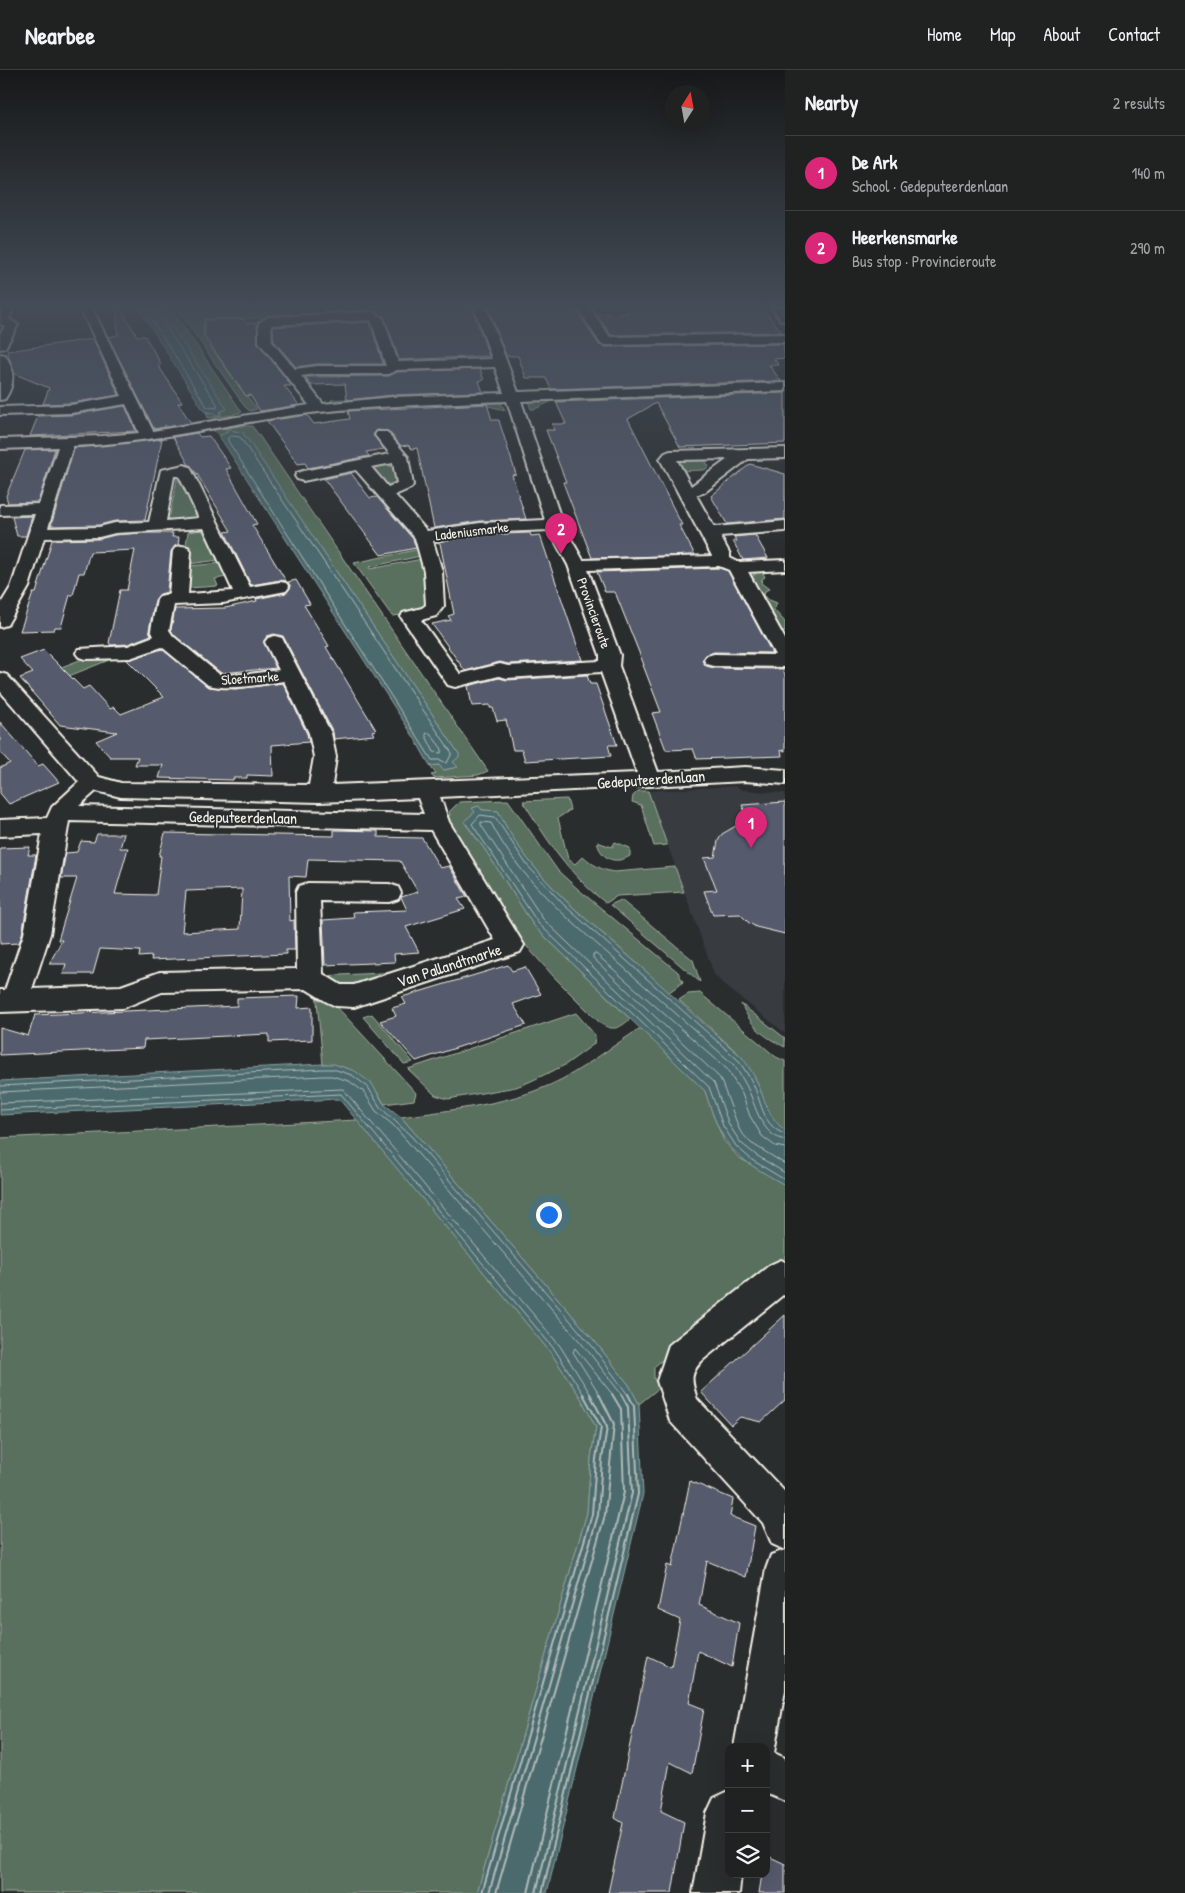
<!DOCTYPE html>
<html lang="en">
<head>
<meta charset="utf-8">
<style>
  body { margin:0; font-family:"Patrick Hand",sans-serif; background:#282a2a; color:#f1f3f6 }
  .controls { position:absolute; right:15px; bottom:15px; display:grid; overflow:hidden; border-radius:10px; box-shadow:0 5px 20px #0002 }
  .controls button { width:45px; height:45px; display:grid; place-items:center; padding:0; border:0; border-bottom:1px solid #3d3f40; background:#202222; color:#f1f3f6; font:25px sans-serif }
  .compass { position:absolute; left:665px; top:15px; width:45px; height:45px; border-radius:50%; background:#202222; box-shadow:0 5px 20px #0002; rotate:11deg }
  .you { position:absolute; left:548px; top:1144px; width:18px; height:18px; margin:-12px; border:4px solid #fff; border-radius:50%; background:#1a73e8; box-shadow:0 0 0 8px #1a73e833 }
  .badge { display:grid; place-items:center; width:32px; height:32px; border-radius:50%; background:#db2777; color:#fff; font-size:16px; font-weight:700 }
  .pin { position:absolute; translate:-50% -41px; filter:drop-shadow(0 1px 2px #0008) }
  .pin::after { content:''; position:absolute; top:26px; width:18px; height:15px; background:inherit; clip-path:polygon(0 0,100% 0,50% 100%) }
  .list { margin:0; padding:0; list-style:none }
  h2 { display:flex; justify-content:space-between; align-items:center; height:65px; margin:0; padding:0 20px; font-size:21px }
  h2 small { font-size:16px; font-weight:400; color:#a2a4a5 }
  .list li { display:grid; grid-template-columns:32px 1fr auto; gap:15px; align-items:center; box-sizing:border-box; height:75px; padding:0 20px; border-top:1px solid #3d3f40 }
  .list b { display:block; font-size:19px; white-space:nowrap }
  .list p { margin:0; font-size:16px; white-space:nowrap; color:#a2a4a5 }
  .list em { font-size:16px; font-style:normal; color:#a2a4a5 }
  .icon { flex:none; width:28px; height:28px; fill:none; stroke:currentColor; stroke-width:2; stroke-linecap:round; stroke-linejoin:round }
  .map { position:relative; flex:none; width:785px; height:1823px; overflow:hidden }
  header { display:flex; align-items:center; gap:30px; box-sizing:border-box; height:70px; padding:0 25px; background:#202222; border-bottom:1px solid #3d3f40 }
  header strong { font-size:24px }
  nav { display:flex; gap:28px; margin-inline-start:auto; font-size:18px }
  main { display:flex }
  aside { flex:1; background:#202222 }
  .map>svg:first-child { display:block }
  .built { fill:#373a41 }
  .green { fill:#58705d; stroke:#a6b0a2 }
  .water { fill:#4c6a6e; stroke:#8fa09f }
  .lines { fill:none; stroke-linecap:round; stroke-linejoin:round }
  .shore-far1 { stroke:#b1bbb7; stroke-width:1 }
  .shore { stroke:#b1bbb7; stroke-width:2 }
  .building { fill:#545a6c; stroke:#f4f1e8; fill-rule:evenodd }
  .minor-casing { stroke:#f4f1e8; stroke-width:4 }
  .minor { fill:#2a2d2e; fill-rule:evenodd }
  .labels { text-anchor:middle; stroke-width:4; stroke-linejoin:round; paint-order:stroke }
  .far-street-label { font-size:14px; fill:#f4f1e8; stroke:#2a2d2e }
  .street-label { font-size:16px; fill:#f4f1e8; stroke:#2a2d2e }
</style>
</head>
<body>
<header>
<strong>Nearbee</strong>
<nav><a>Home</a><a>Map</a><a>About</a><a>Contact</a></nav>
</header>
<main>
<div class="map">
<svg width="785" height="1823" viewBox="0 0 785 1823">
  <rect width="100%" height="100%" fill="#2a2d2e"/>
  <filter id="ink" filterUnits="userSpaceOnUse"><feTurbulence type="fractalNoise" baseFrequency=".02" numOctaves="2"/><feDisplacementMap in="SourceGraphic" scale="10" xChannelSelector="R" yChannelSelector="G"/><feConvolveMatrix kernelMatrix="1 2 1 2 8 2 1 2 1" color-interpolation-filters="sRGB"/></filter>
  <g filter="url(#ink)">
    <path class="built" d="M735,716L743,720L785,723V963L723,914L714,904L648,721Z"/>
    <path class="green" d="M159,237H170L242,342L234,344L235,345L208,348L206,342L214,343L216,346L221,345L220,342L226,339Z
      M176,237H291V243L275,245V248L204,249L203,268L257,339L250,341L245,337Z
      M785,321L749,325L552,331L535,339H531L528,331Z
      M489,322L490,325L331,333V330L398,325Z
      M493,331L501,333L505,340L480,334L435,335L375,338L294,346L366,336Z
      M240,356H252L258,364L488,701L478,705L434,708L431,705L436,704L430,696L439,695L444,700L457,697L452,692L459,684L242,362L226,360L228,362L219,366L213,360Z
      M684,388H704L709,397L704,400L678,401L674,392Z
      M383,394L393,397L395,409H398V413C382,420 380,412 371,400L374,396Z
      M172,406H179L203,446L198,451L165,452L166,448L170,445L177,409H170Z
      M202,460L219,490L189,494L191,485L185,482L188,462Z
      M420,479L421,486L369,497L370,499L422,489L430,535L413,544L392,546L354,493Z
      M220,493L227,507L215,509L218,516L188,518L190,496Z
      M754,501H762L765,507L762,509L761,513L769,519L765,521L764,526L767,529L777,533L774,540L785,552V562L781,564L750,505H755Z
      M109,587V590L31,621L22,612L85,588Z
      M638,721H648L667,775L654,776L641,735L632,732L633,726Z
      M567,729L570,740L558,748L568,789L575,794L583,786C593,795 601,800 614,802L675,797L684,822L617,826L606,833C570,806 546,769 523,731Z
      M508,730L558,801L579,820L678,902L683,912L668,923C610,863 535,820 498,741L482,740L479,736L473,738L476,742L464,752L484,778L534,856L630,949C620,958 613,962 600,953L554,907L521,870L444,747L450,745L449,742L459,732Z
      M597,772L612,777L615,772L630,778V786C615,795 601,789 597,772Z
      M621,830L693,890L700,912L610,835Z
      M401,902L357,916L335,915L321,906Z
      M316,921L337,937L408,1014L416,1023L414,1030L384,1034C374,1011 348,994 323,994Z
      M700,923L776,987L785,991V1060L777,1055L766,1037L759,1016L741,986L679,930L688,924Z
      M741,934L785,968V977C761,965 753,958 741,934Z
      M576,943L595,965L594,974L565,995L529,1012L516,1017L448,1029L435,1025L408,999Z
      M372,944L413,992L404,994L363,947Z
      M641,958L705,1021L713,1045L724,1071L738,1087L785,1115V1188L760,1206L654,1297V1309L659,1318L639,1334L629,1315L597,1274L401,1047C451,1040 503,1035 550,1015C582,1001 610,977 641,958Z
      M357,1050L551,1283L581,1328L596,1357L591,1388L587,1443L477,1823H0V1068Z"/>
    <path class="water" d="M138,237H159L227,339L219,342L221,345H216L214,343L204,341Z
      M231,359L233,361L242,362L250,373L459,684V687L453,692L458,697L443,700L439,695L430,696L415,669L219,366L228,362L226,360Z
      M479,736L482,740L498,741C532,812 594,854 650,905C680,932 709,960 741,986C748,995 755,1006 759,1017C766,1033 770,1050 785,1060V1115C733,1086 723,1079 705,1021L534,856L484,778L464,751L475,742L472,738Z
      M323,994H334L355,1001L372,1014L384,1034L401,1047L597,1274L629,1315L639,1334L643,1424L547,1823H477L587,1443L591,1388L596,1357L581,1328L551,1283L339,1029L0,1045V1011Z"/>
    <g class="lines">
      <path class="shore-far1" d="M144,237L207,337L217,338V334L156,242L155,237
        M232,366L240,367L452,683L447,693L440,690H432L228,371V368Z
        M427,663H430L442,679L441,683L434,682L426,666Z
        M0,1016L323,999H333L352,1005L368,1017L380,1037L412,1067L593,1277L628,1325
        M0,1022L323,1006H332L349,1011L364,1022L376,1041L393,1055L407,1071L588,1281L622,1325
        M0,1033L343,1019L560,1276L591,1325
        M0,1040L341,1024L555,1280L584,1325
        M785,1064C763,1057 762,1034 754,1016C750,1007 743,997 737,989L564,835L527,795L495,747L480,745L472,754L538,853L709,1017L723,1056L736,1076L752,1090L785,1110
        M785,1070C762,1065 757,1041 749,1021C745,1012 739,1003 733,994C693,959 653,923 613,888C567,848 519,808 491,753L481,752V755L543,849L714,1013L729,1055L741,1073L756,1085L785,1103
        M785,1078L775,1076L762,1066L750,1046L742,1024L727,999L596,884H593V888L720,1008L740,1061L751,1073L785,1094
        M600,1325L573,1282L575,1278L613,1325"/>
      <path class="shore" d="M482,1823L592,1444L596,1389L601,1357L583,1324
        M489,1823L598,1445L602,1390L607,1357L590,1324
        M496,1823L605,1445L614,1354L599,1324
        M528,1823L624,1422L621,1339L612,1324
        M536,1823L632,1423L628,1337L621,1324
        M542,1823L638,1424L634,1336L628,1324"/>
    </g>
    <path class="building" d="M116,237H120L137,266H145L161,294L158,295L182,332L178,333L191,353L167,357L165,355V357L154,359L108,267L118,265Z
      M324,237H472L489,286L399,290L384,246L373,240L325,242Z
      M488,237L570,238L574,244H579L599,275L606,277L783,274L785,288L774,289L779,295H769L781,311L551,319L546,308H526L518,286H506Z
      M625,237H761L782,262L611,265L596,244L628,243Z
      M244,249L246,253H257L258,273L292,316H284L299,335L260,341L250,325L246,326L204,266L205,250Z
      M370,252L383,294H317L296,297L274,271L273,257Z
      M93,269L119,325L71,333L43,334L49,318L15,304L7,281Z
      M480,299L484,310L479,311L483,322L393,325L347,330L345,314L311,315L305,307L389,306L397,302Z
      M785,323V373L680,377L656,333L628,349L682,455H679L695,485L592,488L564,415L563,412H566L546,360H554L552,354H566L556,332Z
      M487,334L492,350H499L500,354L516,404L512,405L526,449L480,451L434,458L417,378L412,379L408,375L401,376L388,361L377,360L373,365L384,379L366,382L369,386L308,398L305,393L298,394L267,351L307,345L314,354L350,349L348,341Z
      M125,336L136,361L30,366L38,346L71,345Z
      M197,363L200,367L209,366L231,398L226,399L257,454L252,455L286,511L280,510L251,515L225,462L231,461L197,404L189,395L173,367Z
      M162,369L145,450L115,451L99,455L51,456L74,378Z
      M55,379L38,432L8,433L6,426L25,380Z
      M750,394L785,404V449L727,454L711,426Z
      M351,403L370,428L377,427L413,469L416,478L381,485L324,409Z
      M32,446L26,466H17L12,447Z
      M143,463H173L172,467H179L178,475L171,481L167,522L160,524L155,530L149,560L151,565L128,574L111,575L109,573L120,520H127L135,480L90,482L84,503H79L73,525H70L61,557H55L54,560L20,561L33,523H36L52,470L99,469L115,465Z
      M530,463L531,466L540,465L582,590L508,594L500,592L465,601L432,554L451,550L448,546L454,544L440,473L435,472L480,465Z
      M755,465L768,488L743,490L733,471H737L734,467Z
      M719,498L728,501L772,583L714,582L706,585L702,591L706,596L714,598L782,599L785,604V681L781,680L782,686L697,689L693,679L666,680L652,643L661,642L643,595H644L615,522H605L597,502Z
      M296,510L310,534L304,535L329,576L326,577L376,660L372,661L374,665L334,669L333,662L283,566L274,564L267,566L264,571L276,598L221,603L174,565L171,560L175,539L225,538L257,531L256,529L286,523L291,517L288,512Z
      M162,579L208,617L236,619L283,613L307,664L309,672L272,675L273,706L247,705V708H233V710L159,708L163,695H135L138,687H110L96,671L117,662L60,655L20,608L33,603L20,589L44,580L83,619L89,616L110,639L114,637L121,644L164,627L127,590Z
      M587,605L590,614H596L617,675H608L611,686L525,691L522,680H513L506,650L497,651L493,638H490V635L472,636L468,616L499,608L507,610Z
      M0,652L38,696L43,694L59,712L9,734L0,723V698L10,693L0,682Z
      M785,732V864L756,857L748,852L740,844L713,845L704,821L717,820L704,788L715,787L718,771L722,764L748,749L742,735Z
      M334,760L378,761V767L422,768L440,798L449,796L467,827L458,829L465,839L406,857L419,882L394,884L395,892L325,895L323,850L354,848L353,842L407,840L401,827L418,822L400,791L308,789L306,807L289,806L290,851L294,850L295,880H286V884L151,890L152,886L139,887L140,881L100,879L93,904H63L66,894H49L62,870H58L77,808H61L66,783L77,782L81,771L94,772L97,764H124L120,778H128L115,824L156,825L161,786H159L165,763L334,766ZM242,819L240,859L182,862L186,821Z
      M30,777L28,785H36L22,864L19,873L0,874V778Z
      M508,895L512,901L525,897L541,924L513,934L526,955L416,991L380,951L396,946L392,938L406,934L402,927Z
      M299,926L298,938L312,937V970L269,972V964L164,969L144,970L143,978L0,985V958L28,966L35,945L237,936V928Z
      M785,1245V1330L761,1352L740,1347L731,1355L701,1322Z
      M690,1411L733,1429L730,1446L755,1456L746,1507L707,1491L699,1535L739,1553L732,1597L698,1581L689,1633L704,1639L692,1703L670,1692L661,1741L684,1752L672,1823H608L623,1753L615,1748L648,1586L671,1597L680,1550L658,1540L667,1495L672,1497Z
      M766,1785L785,1794V1823H759L762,1804H766Z"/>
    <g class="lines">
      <defs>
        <path id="minor" d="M2,237H14L9,249L18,255L5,278L0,279V264L5,256L0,254Z
          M82,237H94L93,240L153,361L309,335L259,272V253L268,247L373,242L383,248L398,292L492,289L474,237H486L518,322L785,313V321L521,331L563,455L583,490L712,486L660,389L665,383L670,381L785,378V388L748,389L705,422L696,425L714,457L785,451V461L720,466L730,484V488L738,492L785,490V500L748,502L785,569V597L714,596L707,594L704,590L707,586L714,584L775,585L729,500L719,496L588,500L620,585L619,596L658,702L745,697L785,700V714L745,711L440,727L449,752L524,875L520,882L354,937L336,936L327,932L306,919L162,922L123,938L0,942V920H5L24,864L42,764L0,766V750L47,748L52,737L79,712L0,621V603L7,605L99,707L121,713L309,715L314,687L309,663L284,611C260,614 232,621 208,615L162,577L130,588L86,589L79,587L76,583L79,579L128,576L154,566L151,560L157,530L160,526L169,524L173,481L176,477L182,476L188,477L191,481L188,524L233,521L204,458L115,463L99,467L44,468L29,517L7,555L0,557V535L11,517L35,444L0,445V435L39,434L58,377L0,379V369L103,366L139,363L126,334L71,343L0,345V337L71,335L122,326L81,240ZM371,250L386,296H317L295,299L272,272L271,255ZM495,297L504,323L393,327L323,334L301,306L317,304H389L397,300ZM507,331L545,450L480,453L427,461L395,425L411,418L413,415L408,387L387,362H377L375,365L390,384L303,401L297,403L295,406L297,409L303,411L356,400L415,468L424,501L426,535L422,538L403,543L401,547L448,615L455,617L499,606L507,608L601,602L637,703L332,715L336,687L331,663L282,568L275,566L268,568L265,572L279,600L249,604L220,605L173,566L169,560L174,535L223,533L286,521L289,517L286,513L280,512L250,517L190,397L184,395L161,400L149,452L115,453L99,457L48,458L73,376C146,374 216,356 287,346C360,336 433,334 507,331ZM728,389L691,416L677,390ZM393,393L397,413L388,417L371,397ZM174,406H179L199,448L166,451ZM549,460L568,495L600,585V591L508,596L500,594L460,604L421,550L436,546L444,536L442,501L433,471L480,463ZM96,721L121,727L319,732L418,728L424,744L79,736ZM69,751L431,760L495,870L354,915H341L323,904L320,831L389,832L398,829L401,823L398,817L389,814L308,813L299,816L296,822L297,899L160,902L121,916L32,919L50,864Z
          M577,237H589L610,267L785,264V272L606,275L601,274Z
          M771,237H783L785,251L781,250Z
          M0,284L5,285C15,300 15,314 5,329L0,330Z
          M781,1190L785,1192V1226L783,1225L704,1289C689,1303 691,1310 697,1329L785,1422V1480L772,1474L763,1453L670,1351L657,1311L669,1275L770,1195Z
          M785,1480V1620L774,1683L785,1688V1731L766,1723V1677H734L766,1499L771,1485Z
          M729,1721V1804H741L739,1823H693L707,1743L714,1728Z"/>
      </defs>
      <use href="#minor" class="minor-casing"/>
      <use href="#minor" class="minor"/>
    </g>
  </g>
  <linearGradient id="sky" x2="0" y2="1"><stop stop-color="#171919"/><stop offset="0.48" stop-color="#444c57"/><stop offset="1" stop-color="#444c57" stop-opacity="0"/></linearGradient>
  <rect width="785" height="492" fill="url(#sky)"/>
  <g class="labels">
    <g class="far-street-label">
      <text transform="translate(472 461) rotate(-7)" y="5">Ladeniusmarke</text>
      <text transform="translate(594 543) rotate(70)" y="5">Provincieroute</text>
      <text transform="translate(250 608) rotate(-4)" y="5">Sloetmarke</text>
    </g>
    <g class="street-label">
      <text transform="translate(651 709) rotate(-4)" y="6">Gedeputeerdenlaan</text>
      <text transform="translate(243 747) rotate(1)" y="6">Gedeputeerdenlaan</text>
      <text transform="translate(449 895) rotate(-18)" y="6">Van Pallandtmarke</text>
    </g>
  </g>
</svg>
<div class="controls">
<button>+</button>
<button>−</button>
<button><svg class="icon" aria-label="layers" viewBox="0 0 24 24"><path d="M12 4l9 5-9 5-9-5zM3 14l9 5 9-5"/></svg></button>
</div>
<svg class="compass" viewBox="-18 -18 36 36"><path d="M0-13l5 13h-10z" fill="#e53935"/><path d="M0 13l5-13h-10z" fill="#a2a4a5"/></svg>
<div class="you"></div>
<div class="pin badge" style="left:751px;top:778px">1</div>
<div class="pin badge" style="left:561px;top:484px">2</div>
</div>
<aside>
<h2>Nearby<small>2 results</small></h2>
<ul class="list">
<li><span class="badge">1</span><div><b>De Ark</b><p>School · Gedeputeerdenlaan</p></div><em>140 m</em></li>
<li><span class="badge">2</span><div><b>Heerkensmarke</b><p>Bus stop · Provincieroute</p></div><em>290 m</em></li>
</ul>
</aside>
</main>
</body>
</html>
